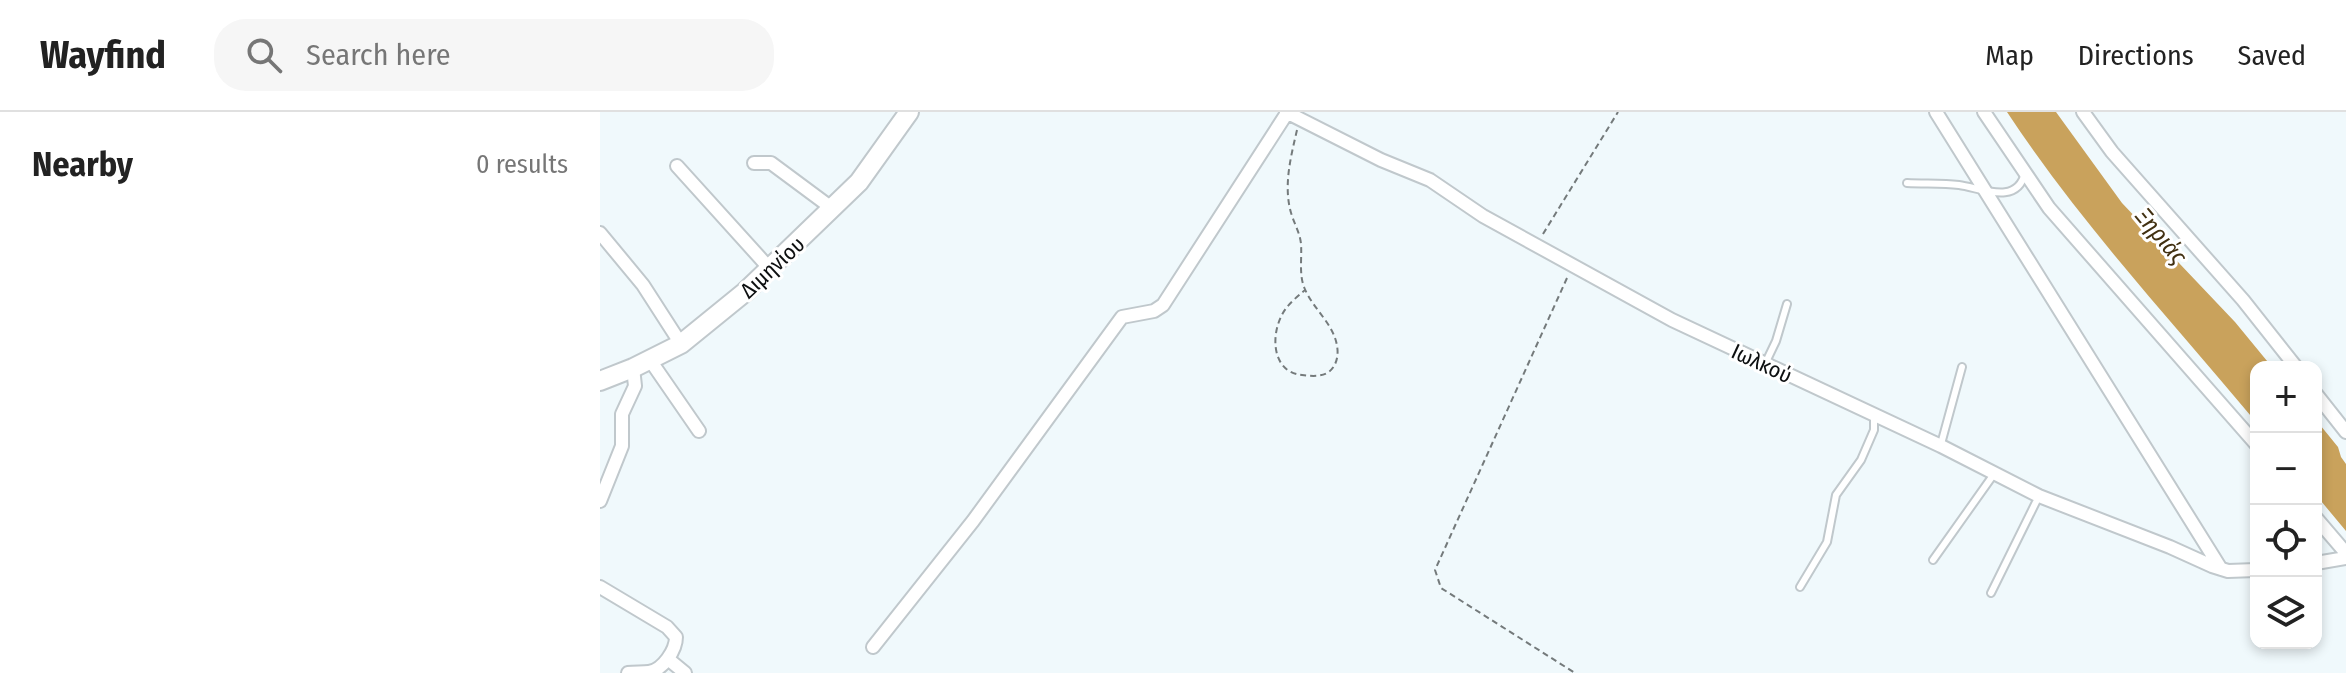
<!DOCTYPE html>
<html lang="en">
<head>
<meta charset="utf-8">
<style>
  body { margin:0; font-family:"Fira Sans Condensed",sans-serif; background:#f6f6f6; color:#222 }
  .controls { position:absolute; right:24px; bottom:24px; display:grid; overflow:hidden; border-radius:16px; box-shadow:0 4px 12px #0003 }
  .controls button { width:72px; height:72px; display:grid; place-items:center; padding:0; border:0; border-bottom:2px solid #e0e0e0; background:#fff; color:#222; font:40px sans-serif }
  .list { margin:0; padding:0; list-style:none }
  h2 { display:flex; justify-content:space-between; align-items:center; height:104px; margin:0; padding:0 32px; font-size:34px }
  h2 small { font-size:26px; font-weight:400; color:#767676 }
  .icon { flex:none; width:44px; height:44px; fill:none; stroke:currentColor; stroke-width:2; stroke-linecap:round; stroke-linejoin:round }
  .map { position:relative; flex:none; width:1746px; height:561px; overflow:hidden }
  header { display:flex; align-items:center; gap:48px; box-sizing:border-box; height:112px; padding:0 40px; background:#fff; border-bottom:2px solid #e0e0e0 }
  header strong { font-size:38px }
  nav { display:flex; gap:44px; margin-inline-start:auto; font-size:28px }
  .search { width:560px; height:72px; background:#f6f6f6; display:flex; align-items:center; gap:20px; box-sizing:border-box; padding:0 28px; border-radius:32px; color:#767676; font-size:30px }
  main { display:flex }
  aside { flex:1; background:#fff }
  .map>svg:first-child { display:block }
  .water { fill:#c9a25c }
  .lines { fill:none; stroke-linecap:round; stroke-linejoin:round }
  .service-casing { stroke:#c0c8cc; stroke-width:10 }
  .minor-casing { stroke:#c0c8cc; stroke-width:16 }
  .secondary-casing { stroke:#c0c8cc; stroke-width:22 }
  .path { stroke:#747a7b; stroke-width:2; stroke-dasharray:6 4; stroke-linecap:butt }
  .service { stroke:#fff; stroke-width:6 }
  .minor { stroke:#fff; stroke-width:12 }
  .secondary { stroke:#fff; stroke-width:18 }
  .labels { text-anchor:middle; stroke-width:6; stroke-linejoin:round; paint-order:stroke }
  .street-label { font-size:22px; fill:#0d0f10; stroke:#fff }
  .water-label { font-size:24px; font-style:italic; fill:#413011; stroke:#fff }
</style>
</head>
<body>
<header>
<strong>Wayfind</strong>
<div class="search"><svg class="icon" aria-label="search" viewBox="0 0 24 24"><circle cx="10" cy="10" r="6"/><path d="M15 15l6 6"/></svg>Search here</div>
<nav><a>Map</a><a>Directions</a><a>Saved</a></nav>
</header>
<main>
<aside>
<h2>Nearby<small>0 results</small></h2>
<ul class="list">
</ul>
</aside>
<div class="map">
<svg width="1746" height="561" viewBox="0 0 1746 561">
  <rect width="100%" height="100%" fill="#f0f9fc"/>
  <path class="water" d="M1407,0H1456L1522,91L1635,210L1672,255H1656V310C1571,208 1480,111 1407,0Z
    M1716,308L1738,335L1741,345L1746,352V419L1716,383Z"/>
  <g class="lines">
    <defs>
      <path id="service" d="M1307,71C1324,72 1342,71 1359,73C1381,76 1417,94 1425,61
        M1165,252L1176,229L1187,192
        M1341,332L1362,255
        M1333,448L1394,362
        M1200,475L1227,430L1236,383L1261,348L1274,318V302
        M1391,481L1439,384"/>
      <path id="minor" d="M686,0L781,48L830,68L883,104L1072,208L1341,334L1439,384L1570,435L1612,454L1628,459L1656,458
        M1336,0L1621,457
        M1384,0L1449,96L1656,332
        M1483,0L1512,40L1643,188L1696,255
        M154,51H171L233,97
        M77,54L171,158
        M0,121L43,173L81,232
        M50,248L99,319
        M1716,282L1746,320
        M0,389L22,334V302L35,274L33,256
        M1716,406L1746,441
        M1716,451L1746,446
        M0,475L67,515L76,525C76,538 63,558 49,560C42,561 35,560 28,561
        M273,535L373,409L522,205L554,199L563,193L687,1
        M68,547L85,561"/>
      <path id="secondary" d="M0,269L33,256L81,232L145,180L259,70L309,0"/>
    </defs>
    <use href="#service" class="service-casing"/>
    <use href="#minor" class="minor-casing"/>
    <use href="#secondary" class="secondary-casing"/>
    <path class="path" d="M697,18C691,44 684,71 690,97C693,110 700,120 701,132C702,146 699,162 704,175C712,196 734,212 737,234C739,244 736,256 727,261C720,265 710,264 702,263C669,260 670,216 687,195C692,189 699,183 705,178
      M943,122L1018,0
      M967,166L835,458L841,476L975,561"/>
    <use href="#service" class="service"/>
    <use href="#minor" class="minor"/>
    <use href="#secondary" class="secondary"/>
  </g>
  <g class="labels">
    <g class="street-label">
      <text transform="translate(172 155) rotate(-43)" y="8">Διμηνίου</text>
      <text transform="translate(1162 251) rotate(25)" y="8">Ιωλκού</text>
    </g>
    <g class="water-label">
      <text transform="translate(1561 124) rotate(50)" y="8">Ξηριάς</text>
    </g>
  </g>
</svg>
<div class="controls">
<button>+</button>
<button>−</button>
<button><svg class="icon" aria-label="locate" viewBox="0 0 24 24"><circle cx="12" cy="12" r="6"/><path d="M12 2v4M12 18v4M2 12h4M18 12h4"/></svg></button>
<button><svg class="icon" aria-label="layers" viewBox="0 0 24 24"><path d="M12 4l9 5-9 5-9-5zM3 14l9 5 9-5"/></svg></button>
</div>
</div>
</main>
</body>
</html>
